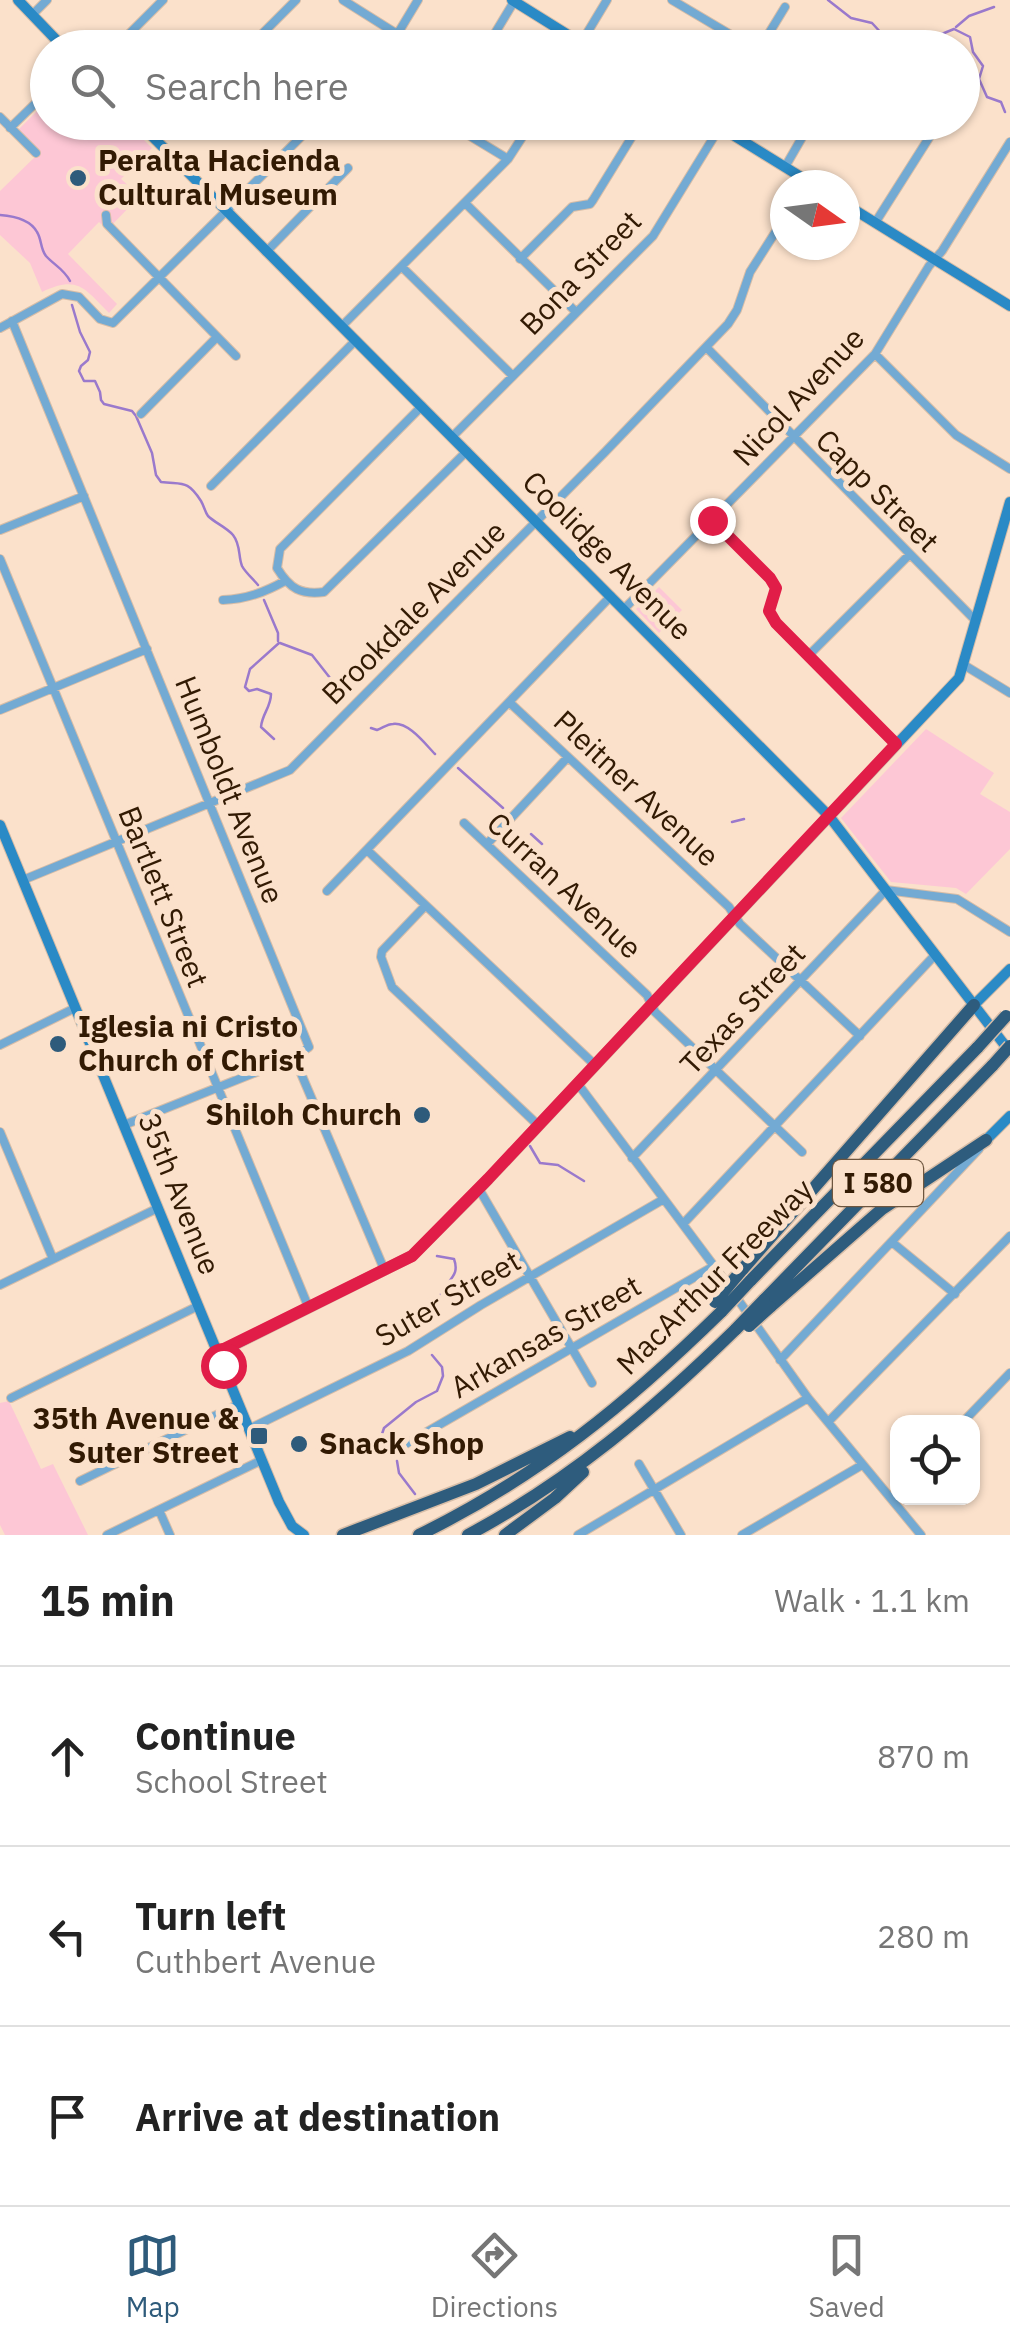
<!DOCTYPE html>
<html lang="en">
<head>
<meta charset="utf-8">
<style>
  body { margin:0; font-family:"IBM Plex Sans",sans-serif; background:#f6f6f6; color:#222 }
  .controls { position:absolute; right:30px; bottom:30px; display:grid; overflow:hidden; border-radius:20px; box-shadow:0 2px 8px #0004 }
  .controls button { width:90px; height:90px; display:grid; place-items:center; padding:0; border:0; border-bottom:2px solid #e0e0e0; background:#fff; color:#222; font:50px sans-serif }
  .compass { position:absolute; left:770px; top:170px; width:90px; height:90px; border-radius:50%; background:#fff; box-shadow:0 2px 8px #0004; rotate:104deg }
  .stop { position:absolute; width:30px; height:30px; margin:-22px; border:8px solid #e11d48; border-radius:50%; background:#fff }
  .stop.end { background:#e11d48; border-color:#fff; box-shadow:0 2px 10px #0008 }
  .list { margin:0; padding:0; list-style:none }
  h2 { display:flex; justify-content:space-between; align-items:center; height:130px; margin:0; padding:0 40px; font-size:42px }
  h2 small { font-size:32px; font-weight:400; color:#767676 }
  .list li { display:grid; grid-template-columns:65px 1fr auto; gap:30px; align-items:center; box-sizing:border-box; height:180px; padding:0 40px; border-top:2px solid #e0e0e0 }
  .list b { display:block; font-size:38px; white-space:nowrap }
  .list p { margin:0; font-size:32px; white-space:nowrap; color:#767676 }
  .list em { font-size:32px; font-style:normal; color:#767676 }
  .icon { flex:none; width:55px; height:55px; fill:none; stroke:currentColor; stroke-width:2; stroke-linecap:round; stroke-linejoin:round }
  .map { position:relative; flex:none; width:1010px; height:1535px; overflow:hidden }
  .search { position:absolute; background:#fff; box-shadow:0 2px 8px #0004; left:30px; right:30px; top:30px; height:110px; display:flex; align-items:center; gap:25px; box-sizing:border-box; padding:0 35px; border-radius:55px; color:#767676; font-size:38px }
  .sheet { height:670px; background:#fff }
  nav { display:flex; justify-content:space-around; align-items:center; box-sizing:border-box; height:140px; border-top:2px solid #e0e0e0; background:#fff; font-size:28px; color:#767676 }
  nav a { display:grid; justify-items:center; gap:5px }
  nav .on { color:#2e5b7b }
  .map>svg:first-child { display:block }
  .green { fill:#fdc7d5 }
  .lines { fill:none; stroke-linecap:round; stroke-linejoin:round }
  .stream { stroke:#9a79cc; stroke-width:2.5 }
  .street-casing { stroke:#d7bda7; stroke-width:10 }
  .secondary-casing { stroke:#d7bda7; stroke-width:12 }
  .highway-casing { stroke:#d7bda7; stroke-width:15 }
  .street { stroke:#73aad3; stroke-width:8 }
  .secondary { stroke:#2a8ac6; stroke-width:10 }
  .highway { stroke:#2e5c7d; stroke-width:12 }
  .highway-bridge-casing { stroke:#d7bda7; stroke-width:15; stroke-linecap:butt }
  .highway-bridge { stroke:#2e5c7d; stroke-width:12 }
  .route { stroke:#e11d48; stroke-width:12 }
  .poi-dot { fill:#2e5b7b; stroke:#fbe1cb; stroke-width:4 }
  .labels { text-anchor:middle; stroke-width:10; stroke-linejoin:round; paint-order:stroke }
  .shield { fill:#fbe1cb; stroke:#6e563f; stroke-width:2.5 }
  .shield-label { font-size:28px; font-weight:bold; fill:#321a03 }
  .poi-label { font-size:30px; font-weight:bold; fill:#321a03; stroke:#fbe1cb; text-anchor:start }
  .street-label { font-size:30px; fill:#321a03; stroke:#fbe1cb }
</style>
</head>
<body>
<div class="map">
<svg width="1010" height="1535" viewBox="0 0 1010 1535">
  <rect width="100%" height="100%" fill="#fbe1cb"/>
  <path class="green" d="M47,101L48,122L127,123L152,148L121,179L140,196L107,230L99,222L68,254L117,304L109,313C84,288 78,275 42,292L30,263L0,235V191L40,152L18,130Z
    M659,587L682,610L659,633L636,609Z
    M926,729L994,773L980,794L1010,812V849L966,894L956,888L891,882L841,818Z
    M9,1401L41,1469L53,1464L88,1535H5L0,1525V1403Z"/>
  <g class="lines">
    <path class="stream" d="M828,0L851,18L872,23L884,36L900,41L932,38L954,29L970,37L973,52L983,66L979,79L987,97L1001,102L1005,112
      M956,27L969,16L994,7
      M0,215C13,216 30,219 37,232C42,240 40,248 46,256C54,265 64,269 70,281
      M72,305L80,332L90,352L88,360L81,366L79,371L84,381H95L100,392L101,400L104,404L132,411L136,416L152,453L156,475L161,482C182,485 187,479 201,501C204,506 205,512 208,516C215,523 226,527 233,535C241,545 238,556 242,566C245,572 254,580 258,585
      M264,600L278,633V641
      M280,643L312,655L345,697
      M371,728L377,730C383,728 387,724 393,724C409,722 425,744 435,754
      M274,739L261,727C262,714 271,707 271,694L257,689L249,691L245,687L250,669L279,643
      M458,768L503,808
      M732,822L744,819
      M531,834L542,844
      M530,1146L540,1163L558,1165L584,1181
      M436,1310C438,1302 440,1293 445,1287C452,1277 459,1273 454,1259L437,1256
      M386,1445L382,1434L384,1428L416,1402L437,1391L443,1376L442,1367L432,1355
      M397,1461L399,1473L415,1494"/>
    <defs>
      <path id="street" d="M343,0L397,34
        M672,0L753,48
        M32,15L47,0
        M115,48L163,0
        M248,48L296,0
        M389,48L418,0
        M486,48L515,0
        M578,48L607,0
        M760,48L785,7
        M0,117L36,153
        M447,122L508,159
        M10,128L48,91
        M155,140L172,122
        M785,167L811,122
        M465,203L576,312
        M106,215L107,224L236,356
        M875,223L939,122
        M266,252L348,168
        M520,259L572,207L590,204L593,200L641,122
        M402,267L513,376
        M12,321L309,1047L294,1057L384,1269
        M342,326L508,159L532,122
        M0,328L62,294L79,297L100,319L113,323L316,122
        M706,347L976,621
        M875,354L956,435L1010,469
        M422,406L280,549L277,568C290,589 301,595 324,592L467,451
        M141,414L217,337
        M453,436L653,236L715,135L716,122
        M211,486L356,340
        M712,520L770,579L776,588L769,611L775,623L896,744
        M0,530L84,496
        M0,559L308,1306
        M223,600C247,599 265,592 285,581
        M624,609L875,354L929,266L942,251L1010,142
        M808,656L909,555
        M964,665L1010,693
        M509,702L729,907L740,924L860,1036
        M0,710L147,649
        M464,823L647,995L655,1012L802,1152
        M487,844L568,757
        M367,850L595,1065
        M23,880L290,770L605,452L728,324L737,310L750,272L785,217
        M327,891L611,596
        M425,906L382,951L381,957L392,987L538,1125
        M0,1045L75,1008
        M578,1084L714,1266L808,1398L921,1535
        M124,1125L294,1057
        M0,1132L53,1259
        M632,1158L886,890L957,899L1010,932
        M479,1189L592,1383
        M683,1224L935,955
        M893,1243L955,1294
        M0,1285L158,1208
        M780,1360L979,1149
        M11,1398L198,1306
        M829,1421L1010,1236
        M963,1422L1010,1373
        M249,1429L408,1351L481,1305L664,1199
        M399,1448L714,1266
        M639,1464L681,1535
        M80,1481L239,1404
        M159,1510L170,1535
        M107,1535L262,1460
        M578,1535L808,1398
        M742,1535L862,1465"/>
      <path id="secondary" d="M18,0L64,48
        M512,0L589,48
        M138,122L829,816L1010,1052
        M712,122L814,185
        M845,204L1010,306
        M0,825L279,1502L292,1526L304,1535
        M974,1005L1010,969
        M986,1140L1010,1116
        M218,1353L412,1256L479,1189L959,678L1010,502"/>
      <path id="highway" d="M742,1270L974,1005
        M750,1281L978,1047
        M764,1300L993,1065
        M770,1307L882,1209L986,1140
        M343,1535L476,1484L570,1437
        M419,1535C539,1476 627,1404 722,1311
        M468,1535C571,1480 653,1410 736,1329
        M505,1535L555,1498L583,1472"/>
    </defs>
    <use href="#street" class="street-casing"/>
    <use href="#secondary" class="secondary-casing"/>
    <use href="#highway" class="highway-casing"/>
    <use href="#street" class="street"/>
    <use href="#secondary" class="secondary"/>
    <use href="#highway" class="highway"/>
    <defs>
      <path id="highway-bridge" d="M978,1047L1006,1016
        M993,1065L1010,1046
        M715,1302L742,1270
        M722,1311L750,1281
        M749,1326L770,1307
        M736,1329L764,1300"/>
    </defs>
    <use href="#highway-bridge" class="highway-bridge-casing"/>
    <use href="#highway-bridge" class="highway-bridge"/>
  </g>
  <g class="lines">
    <path class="route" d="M223,1365L218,1352L412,1256L488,1179L896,744L776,623L769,611L776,588L770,578L712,520"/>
  </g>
  <g class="poi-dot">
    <circle cx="78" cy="178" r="10"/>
    <circle cx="58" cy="1044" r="10"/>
    <circle cx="422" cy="1115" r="10"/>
    <rect x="249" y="1426" width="20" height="20" rx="5"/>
    <circle cx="299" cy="1444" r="10"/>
  </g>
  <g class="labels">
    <rect class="shield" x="833" y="1160" width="90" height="46" rx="8"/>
    <g class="shield-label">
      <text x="878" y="1193">I 580</text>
    </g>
    <g class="poi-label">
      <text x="98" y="171">Peralta Hacienda<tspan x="98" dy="34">Cultural Museum</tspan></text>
      <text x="78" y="1037">Iglesia ni Cristo<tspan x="78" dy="34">Church of Christ</tspan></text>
      <text x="402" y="1125" text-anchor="end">Shiloh Church</text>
      <text x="239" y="1429" text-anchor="end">35th Avenue &amp;<tspan x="239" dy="34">Suter Street</tspan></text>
      <text x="319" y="1454">Snack Shop</text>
    </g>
    <g class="street-label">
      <text transform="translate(581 273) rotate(-46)" y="10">Bona Street</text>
      <text transform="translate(799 397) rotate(-47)" y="10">Nicol Avenue</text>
      <text transform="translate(877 491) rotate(45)" y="10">Capp Street</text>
      <text transform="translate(607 556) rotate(45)" y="10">Coolidge Avenue</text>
      <text transform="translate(414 613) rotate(-45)" y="10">Brookdale Avenue</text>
      <text transform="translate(636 789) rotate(43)" y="10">Pleitner Avenue</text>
      <text transform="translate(229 790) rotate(68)" y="10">Humboldt Avenue</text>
      <text transform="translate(564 886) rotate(43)" y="10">Curran Avenue</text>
      <text transform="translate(163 897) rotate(68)" y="10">Bartlett Street</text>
      <text transform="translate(743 1009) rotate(-47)" y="10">Texas Street</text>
      <text transform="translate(179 1194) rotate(68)" y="10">35th Avenue</text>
      <text transform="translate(715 1277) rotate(-45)" y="10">MacArthur Freeway</text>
      <text transform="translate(448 1299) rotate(-30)" y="10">Suter Street</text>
      <text transform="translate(546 1337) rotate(-30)" y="10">Arkansas Street</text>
    </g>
  </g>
</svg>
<div class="controls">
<button><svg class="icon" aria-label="locate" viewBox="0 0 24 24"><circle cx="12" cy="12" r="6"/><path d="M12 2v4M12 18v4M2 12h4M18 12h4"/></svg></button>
</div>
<svg class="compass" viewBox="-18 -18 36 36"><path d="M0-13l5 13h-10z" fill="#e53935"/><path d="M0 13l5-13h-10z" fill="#767676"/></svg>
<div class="stop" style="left:223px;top:1365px"></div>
<div class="stop end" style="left:712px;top:520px"></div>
<div class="search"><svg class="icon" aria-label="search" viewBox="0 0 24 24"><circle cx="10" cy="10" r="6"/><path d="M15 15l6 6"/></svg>Search here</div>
</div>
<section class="sheet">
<h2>15 min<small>Walk · 1.1 km</small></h2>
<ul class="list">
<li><svg class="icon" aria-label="ahead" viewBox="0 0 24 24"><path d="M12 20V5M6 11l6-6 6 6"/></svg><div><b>Continue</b><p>School Street</p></div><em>870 m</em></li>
<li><svg class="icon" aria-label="left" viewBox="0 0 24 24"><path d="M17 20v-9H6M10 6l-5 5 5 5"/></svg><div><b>Turn left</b><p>Cuthbert Avenue</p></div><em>280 m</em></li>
<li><svg class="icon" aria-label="arrive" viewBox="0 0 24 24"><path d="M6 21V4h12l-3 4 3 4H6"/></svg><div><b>Arrive at destination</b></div></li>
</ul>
</section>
<nav>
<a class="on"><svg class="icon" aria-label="map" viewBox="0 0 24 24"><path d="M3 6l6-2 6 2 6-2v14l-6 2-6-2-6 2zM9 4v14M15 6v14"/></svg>Map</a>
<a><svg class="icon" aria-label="directions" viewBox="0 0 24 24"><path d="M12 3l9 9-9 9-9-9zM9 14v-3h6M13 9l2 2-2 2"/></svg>Directions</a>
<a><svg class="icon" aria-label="saved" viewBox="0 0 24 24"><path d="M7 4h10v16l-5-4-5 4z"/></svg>Saved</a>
</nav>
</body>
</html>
